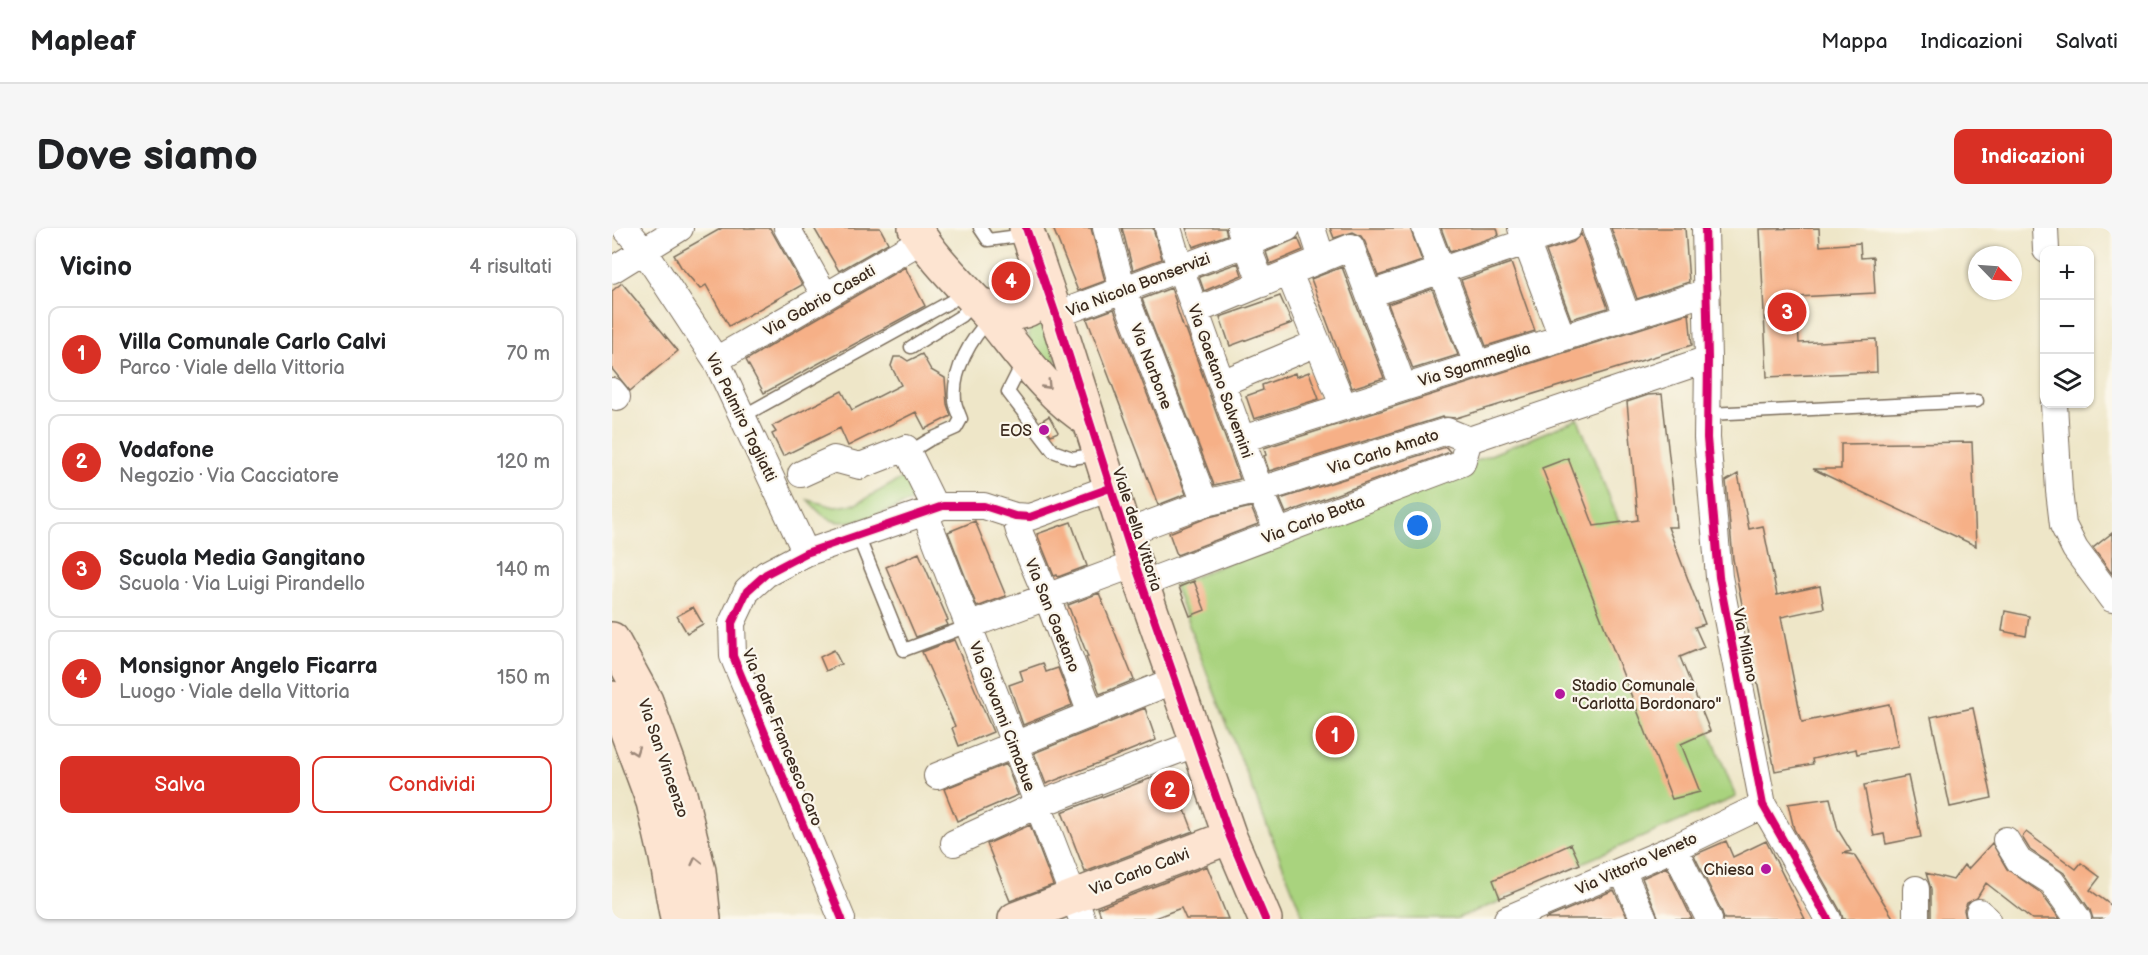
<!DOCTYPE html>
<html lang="it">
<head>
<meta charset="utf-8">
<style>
  body { margin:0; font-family:"Balsamiq Sans",sans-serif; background:#f6f6f6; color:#202124 }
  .controls { position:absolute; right:18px; top:18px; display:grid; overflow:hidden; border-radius:12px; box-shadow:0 2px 4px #0004 }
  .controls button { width:54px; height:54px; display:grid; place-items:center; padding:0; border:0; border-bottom:2px solid #e0e0e0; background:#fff; color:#202124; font:30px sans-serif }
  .compass { position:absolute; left:1356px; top:18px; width:54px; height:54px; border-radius:50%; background:#fff; box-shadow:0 2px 4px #0004; rotate:115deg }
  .you { position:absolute; left:806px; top:298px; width:21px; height:21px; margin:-15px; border:4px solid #fff; border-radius:50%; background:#1a73e8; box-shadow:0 0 0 9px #1a73e833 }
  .badge { display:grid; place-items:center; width:39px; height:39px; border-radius:50%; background:#d93025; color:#fff; font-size:20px; font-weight:700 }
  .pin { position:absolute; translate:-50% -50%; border:3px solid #fff; box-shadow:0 2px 6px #0006 }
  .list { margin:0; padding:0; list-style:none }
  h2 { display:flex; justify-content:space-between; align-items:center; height:78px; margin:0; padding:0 24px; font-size:26px }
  h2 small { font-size:20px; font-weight:400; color:#757577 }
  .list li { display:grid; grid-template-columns:39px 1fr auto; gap:18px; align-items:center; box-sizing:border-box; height:96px; margin:0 12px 12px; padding:0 12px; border:2px solid #e0e0e0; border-radius:12px }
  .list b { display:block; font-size:22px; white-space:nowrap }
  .list p { margin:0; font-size:20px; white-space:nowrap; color:#757577 }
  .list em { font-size:20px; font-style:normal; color:#757577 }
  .actions { display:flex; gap:12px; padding:18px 24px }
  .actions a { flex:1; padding:14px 0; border:2px solid #d93025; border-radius:12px; text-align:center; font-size:21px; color:#d93025 }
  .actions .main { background:#d93025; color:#fff }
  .icon { flex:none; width:33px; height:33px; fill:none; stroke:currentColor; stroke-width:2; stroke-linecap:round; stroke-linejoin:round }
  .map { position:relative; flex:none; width:1500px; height:691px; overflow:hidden; border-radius:12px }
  header { display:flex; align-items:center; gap:36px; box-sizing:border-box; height:84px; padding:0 30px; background:#fff; border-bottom:2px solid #e0e0e0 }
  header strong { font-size:28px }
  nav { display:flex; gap:33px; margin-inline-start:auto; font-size:21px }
  .intro { display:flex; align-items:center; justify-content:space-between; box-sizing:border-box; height:144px; padding:0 36px }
  h1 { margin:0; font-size:42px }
  .button { padding:15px 27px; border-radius:12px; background:#d93025; color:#fff; font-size:21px; font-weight:700 }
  main { display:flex; gap:36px; padding:0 36px }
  aside { flex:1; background:#fff; border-radius:12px; box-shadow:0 2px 4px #0004 }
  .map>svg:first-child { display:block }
  .green { fill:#a9d37e; stroke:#727e4e; stroke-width:1.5 }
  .building { fill:#f6b087 }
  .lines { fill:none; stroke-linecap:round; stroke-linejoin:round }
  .lane-casing { stroke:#7a6c5a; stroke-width:15 }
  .street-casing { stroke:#7a6c5a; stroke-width:28 }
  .secondary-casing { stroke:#7a6c5a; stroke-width:36 }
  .lane { stroke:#fff; stroke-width:12 }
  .street { stroke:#fff; stroke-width:26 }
  .secondary { stroke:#fde4d1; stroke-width:33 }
  .cycleway-casing { stroke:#fbf7ec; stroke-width:11 }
  .cycleway { stroke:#d6006c; stroke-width:8 }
  .oneway { stroke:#9c8778 }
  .poi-dot { fill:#b5179e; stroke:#fbf7ec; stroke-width:2 }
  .labels { text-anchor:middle; stroke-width:4.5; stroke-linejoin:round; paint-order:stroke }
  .street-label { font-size:16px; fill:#3b2a1e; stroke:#fbf7ec }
  .poi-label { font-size:16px; fill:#3b2a1e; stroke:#fbf7ec; text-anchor:end }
</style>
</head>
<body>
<header>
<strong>Mapleaf</strong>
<nav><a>Mappa</a><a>Indicazioni</a><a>Salvati</a></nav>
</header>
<div class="intro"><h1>Dove siamo</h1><a class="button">Indicazioni</a></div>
<main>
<aside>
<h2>Vicino<small>4 risultati</small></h2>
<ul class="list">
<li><span class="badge">1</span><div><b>Villa Comunale Carlo Calvi</b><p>Parco · Viale della Vittoria</p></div><em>70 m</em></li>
<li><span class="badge">2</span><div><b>Vodafone</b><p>Negozio · Via Cacciatore</p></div><em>120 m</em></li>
<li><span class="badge">3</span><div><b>Scuola Media Gangitano</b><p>Scuola · Via Luigi Pirandello</p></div><em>140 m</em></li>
<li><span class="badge">4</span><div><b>Monsignor Angelo Ficarra</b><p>Luogo · Viale della Vittoria</p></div><em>150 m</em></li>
</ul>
<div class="actions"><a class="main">Salva</a><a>Condividi</a></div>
</aside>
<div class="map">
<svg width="1500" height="691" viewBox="0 0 1500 691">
  <rect width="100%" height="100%" fill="#fbf7ec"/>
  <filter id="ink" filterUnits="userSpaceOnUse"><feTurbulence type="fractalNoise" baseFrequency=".0167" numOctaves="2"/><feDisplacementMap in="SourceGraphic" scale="12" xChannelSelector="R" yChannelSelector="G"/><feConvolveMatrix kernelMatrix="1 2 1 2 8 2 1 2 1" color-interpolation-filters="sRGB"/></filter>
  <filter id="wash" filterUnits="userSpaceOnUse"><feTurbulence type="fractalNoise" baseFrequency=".008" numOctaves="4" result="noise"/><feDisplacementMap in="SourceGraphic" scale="24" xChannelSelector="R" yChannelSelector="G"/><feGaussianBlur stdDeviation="1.35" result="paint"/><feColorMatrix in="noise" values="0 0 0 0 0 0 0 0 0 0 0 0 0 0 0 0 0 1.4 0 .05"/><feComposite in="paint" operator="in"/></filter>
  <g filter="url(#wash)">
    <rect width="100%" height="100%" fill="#eee6c8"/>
    <path class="green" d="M409,37L417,59L411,69L396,70L378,59Z
      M433,92L444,132L439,137H430C418,122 416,117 417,97Z
      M966,191L1007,294H1012L1025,324L1067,329L1093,396L1083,400L1092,419L1068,429L1124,569L888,670L889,673L843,691H692L594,443L562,357Z
      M294,248L302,272C281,280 238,302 217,291C208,287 202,278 196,272L223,279L244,276Z"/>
    <g id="blocks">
      <path class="building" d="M110,0H158L190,57L117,98L94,57L88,61L69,39L62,27Z
        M202,0H268L276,15L227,43Z
        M441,0H479L493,53L466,63Z
        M510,0H541L550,31L521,42Z
        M574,0H613L615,7L581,19Z
        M718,0H798L810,33L766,48L753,14L749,8L741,4L722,10Z
        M829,0H885L887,7L838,24Z
        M999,0H1073L1077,54L1025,71Z
        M1207,0L1208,18L1248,15L1249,30L1261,29L1263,65L1185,69L1187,115L1264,111L1265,144L1155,149L1148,1Z
        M969,6L996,80L959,91L934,23L961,14Z
        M686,10L691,22L658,36L654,24Z
        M626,35L630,47L592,63L587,49Z
        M899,35L923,103L874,118L849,52Z
        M293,39L313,78L152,165L134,132Z
        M730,39L772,150L740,160L699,51Z
        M10,55L66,123L18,163L0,141V63Z
        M559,60L564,74L563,75L572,101H574L628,251L602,257L530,71Z
        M820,61L846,127L801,141L776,76Z
        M668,68L680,95L618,118L608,89Z
        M502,81L574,266L546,277L475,91Z
        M1077,85L1080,117L844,190L830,189L657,243L652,228L654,227L652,220Z
        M310,126L319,142L333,150L335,176L339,188L313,201L304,184L236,218L228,200L171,228L160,206L164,204L160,198L230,163L240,182L289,157L279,138L282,129H290L296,133Z
        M697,144L707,171L642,191L634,168L651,162L650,157L683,145L684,149Z
        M1050,166L1065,299H1056L1093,396L1083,399L1092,419L1068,429L1098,503L1069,516L1088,564L1060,571L930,240L956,230L982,298L1026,292L1015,174L1036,167Z
        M437,188L446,204L439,207L429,193Z
        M1360,214L1364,318L1201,241H1229V216Z
        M834,219L838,224L674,285L668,271Z
        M1126,246L1137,301L1151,298L1165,367L1208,358L1212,380L1169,389L1190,494L1277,476L1286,518L1245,526L1244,521L1200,531L1201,536L1163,543L1121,331L1114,253Z
        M639,279L646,296L565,327L557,305L597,289Z
        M363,293L394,368L365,379L336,304Z
        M459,294L475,338L446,349L445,347L442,348L425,306Z
        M1500,305V346L1481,320Z
        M307,325L336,392L334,393L336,397L304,409L274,339Z
        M582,353L593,382L578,388L567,359Z
        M487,365L522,452L488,466L474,429H476L456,377Z
        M81,379L91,396L75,405L65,388Z
        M1393,383L1417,388L1414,408L1390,403Z
        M342,412L381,504L347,518L340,500L343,498L310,424Z
        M222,422L229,436L214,443L208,429Z
        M431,435L434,444L446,440L460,477L411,497L397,457L411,452L408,443Z
        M533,480L544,512L434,556L422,525Z
        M1361,480L1380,570L1338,579L1319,489Z
        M394,536L406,567L345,593L332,561Z
        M558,543L581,603L473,644L450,584Z
        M1296,548L1309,609L1274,616L1272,606L1262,608L1252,557Z
        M1218,570L1226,602L1239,623L1231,625L1242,627L1282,691H1231L1229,684L1182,601L1176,576Z
        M418,597L441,657L398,673L375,616Z
        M1414,604L1464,641L1469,635L1488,649L1478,662L1500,678V691H1481L1478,682L1452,645L1418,622L1410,609Z
        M1114,613L1121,629L1154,613L1193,691H1112L1110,684L1082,627Z
        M1380,615L1395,641L1429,665L1448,691H1420L1374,655L1365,670L1355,675L1352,682L1354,691H1319V661L1314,645L1341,652L1352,637L1356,641Z
        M959,616L968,636L888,670L881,652Z
        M595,638L616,691H574L569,680L540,691H490L486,680Z
        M1055,639L1080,691H1047L1030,650Z
        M1002,662L1016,691H933Z"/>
    </g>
  </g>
  <g filter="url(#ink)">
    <use href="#blocks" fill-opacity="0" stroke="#7a6c5a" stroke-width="1.5"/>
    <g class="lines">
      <defs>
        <path id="lane" d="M368,0L376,12L414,7
          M299,119L349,88L361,75
          M411,134L396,164L441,223L460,230L488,226
          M1096,186L1365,173
          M131,188L354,65
          M296,225L317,212L344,200L349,191C347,185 343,178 343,172C340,143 359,110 379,90
          M246,308L292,422L356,398"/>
        <path id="street" d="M13,0L31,21L104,132L194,325
          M175,0L213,68
          M494,0L511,62L593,275
          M556,0L568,40L648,262L666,304
          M628,0L650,56
          M700,0L710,31
          M813,0L865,136
          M909,0L950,109
          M983,0L1015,88
          M1093,0L1096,131L1095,210L1107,349L1151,577L1216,691
          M1433,0L1434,22
          M0,42L68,0
          M677,45L731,177
          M758,66L956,0
          M583,83L739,19L791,158
          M444,87L675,0
          M104,132L310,12
          M610,155L705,115
          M0,163L5,169
          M1442,176L1447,263L1451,297L1463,321L1500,371
          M630,211L1095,64
          M189,246L222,231L248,238L294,220L324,281
          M313,285L470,691
          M403,288L407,303L435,369L479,486
          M513,305L593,275L648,262L835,203L857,212L1096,131
          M530,356L850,235L857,212
          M356,398L523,336
          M325,548L563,452
          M1394,612L1407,633L1440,654L1466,691
          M342,615L425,577L585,515
          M1062,620L1097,691
          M1010,643L1032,691
          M1304,661V691
          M1367,684L1375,691
          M230,691L121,428L120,395L135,363L154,346L194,325L331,278H372L403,288L418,289L498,260
          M895,691L1062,620L1151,577"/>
        <path id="secondary" d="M303,0C323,34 354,61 380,91C410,128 437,168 478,193
          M414,0L444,87L523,336L618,609L653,691
          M363,74C392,85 414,95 435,64
          M0,411L34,473L68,566L87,643L92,691
          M0,470L8,485L41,574L54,630L65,691
          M403,691L618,609"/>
      </defs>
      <use href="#lane" class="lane-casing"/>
      <use href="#street" class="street-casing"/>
      <use href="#secondary" class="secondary-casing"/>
      <use href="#lane" class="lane"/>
      <use href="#street" class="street"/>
      <use href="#secondary" class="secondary"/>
      <defs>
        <path id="cycleway" d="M414,0L444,87L523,336L618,609L653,691
          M1093,0L1096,131L1095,210L1107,349L1151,577L1216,691
          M230,691L121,428L120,395L135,363L154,346L194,325L331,278H372L403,288L418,289L498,260"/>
      </defs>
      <use href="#cycleway" class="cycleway-casing"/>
      <use href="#cycleway" class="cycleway"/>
    </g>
    <defs><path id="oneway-chevron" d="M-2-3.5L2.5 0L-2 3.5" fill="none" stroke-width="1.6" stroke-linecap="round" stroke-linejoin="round" transform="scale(1.5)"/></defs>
    <g class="oneway">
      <use href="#oneway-chevron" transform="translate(435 157) rotate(46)"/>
      <use href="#oneway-chevron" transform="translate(23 523) rotate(70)"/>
      <use href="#oneway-chevron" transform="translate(84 633) rotate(-103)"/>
    </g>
  </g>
  <g class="poi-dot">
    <circle cx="432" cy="202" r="6"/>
    <circle cx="948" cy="466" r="6"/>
    <circle cx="1154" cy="641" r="6"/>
  </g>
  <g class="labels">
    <g class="street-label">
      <text transform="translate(526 56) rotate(-21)" y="6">Via Nicola Bonservizi</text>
      <text transform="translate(207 72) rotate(-30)" y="6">Via Gabrio Casati</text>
      <text transform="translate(862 136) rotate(-17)" y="6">Via Sgammeglia</text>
      <text transform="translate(540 138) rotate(69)" y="6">Via Narbone</text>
      <text transform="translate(609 153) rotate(70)" y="6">Via Gaetano Salvemini</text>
      <text transform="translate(130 189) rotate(64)" y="6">Via Palmiro Togliatti</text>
      <text transform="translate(771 223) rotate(-18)" y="6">Via Carlo Amato</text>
      <text transform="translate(701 291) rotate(-21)" y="6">Via Carlo Botta</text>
      <text transform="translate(526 301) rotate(72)" y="6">Viale della Vittoria</text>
      <text transform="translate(441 387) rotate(68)" y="6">Via San Gaetano</text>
      <text transform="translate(1134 417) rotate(79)" y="6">Via Milano</text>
      <text transform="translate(391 488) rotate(69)" y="6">Via Giovanni Cimabue</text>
      <text transform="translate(171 509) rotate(68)" y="6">Via Padre Francesco Caro</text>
      <text transform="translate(52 530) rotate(71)" y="6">Via San Vincenzo</text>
      <text transform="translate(1024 635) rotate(-24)" y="6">Via Vittorio Veneto</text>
      <text transform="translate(527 643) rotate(-21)" y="6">Via Carlo Calvi</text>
    </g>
    <g class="poi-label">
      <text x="420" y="208">EOS</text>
      <text x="960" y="463" text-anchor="start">Stadio Comunale<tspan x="960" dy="18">"Carlotta Bordonaro"</tspan></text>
      <text x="1142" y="647">Chiesa</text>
    </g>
  </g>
</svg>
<div class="controls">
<button>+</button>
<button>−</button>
<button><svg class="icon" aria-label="layers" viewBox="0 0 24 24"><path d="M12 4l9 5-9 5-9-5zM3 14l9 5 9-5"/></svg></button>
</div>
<svg class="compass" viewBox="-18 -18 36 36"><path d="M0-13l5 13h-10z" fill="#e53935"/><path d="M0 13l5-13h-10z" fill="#757577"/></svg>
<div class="you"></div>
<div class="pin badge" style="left:723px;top:507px">1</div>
<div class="pin badge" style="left:558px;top:562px">2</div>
<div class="pin badge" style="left:1175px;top:84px">3</div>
<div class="pin badge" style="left:399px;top:53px">4</div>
</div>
</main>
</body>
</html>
